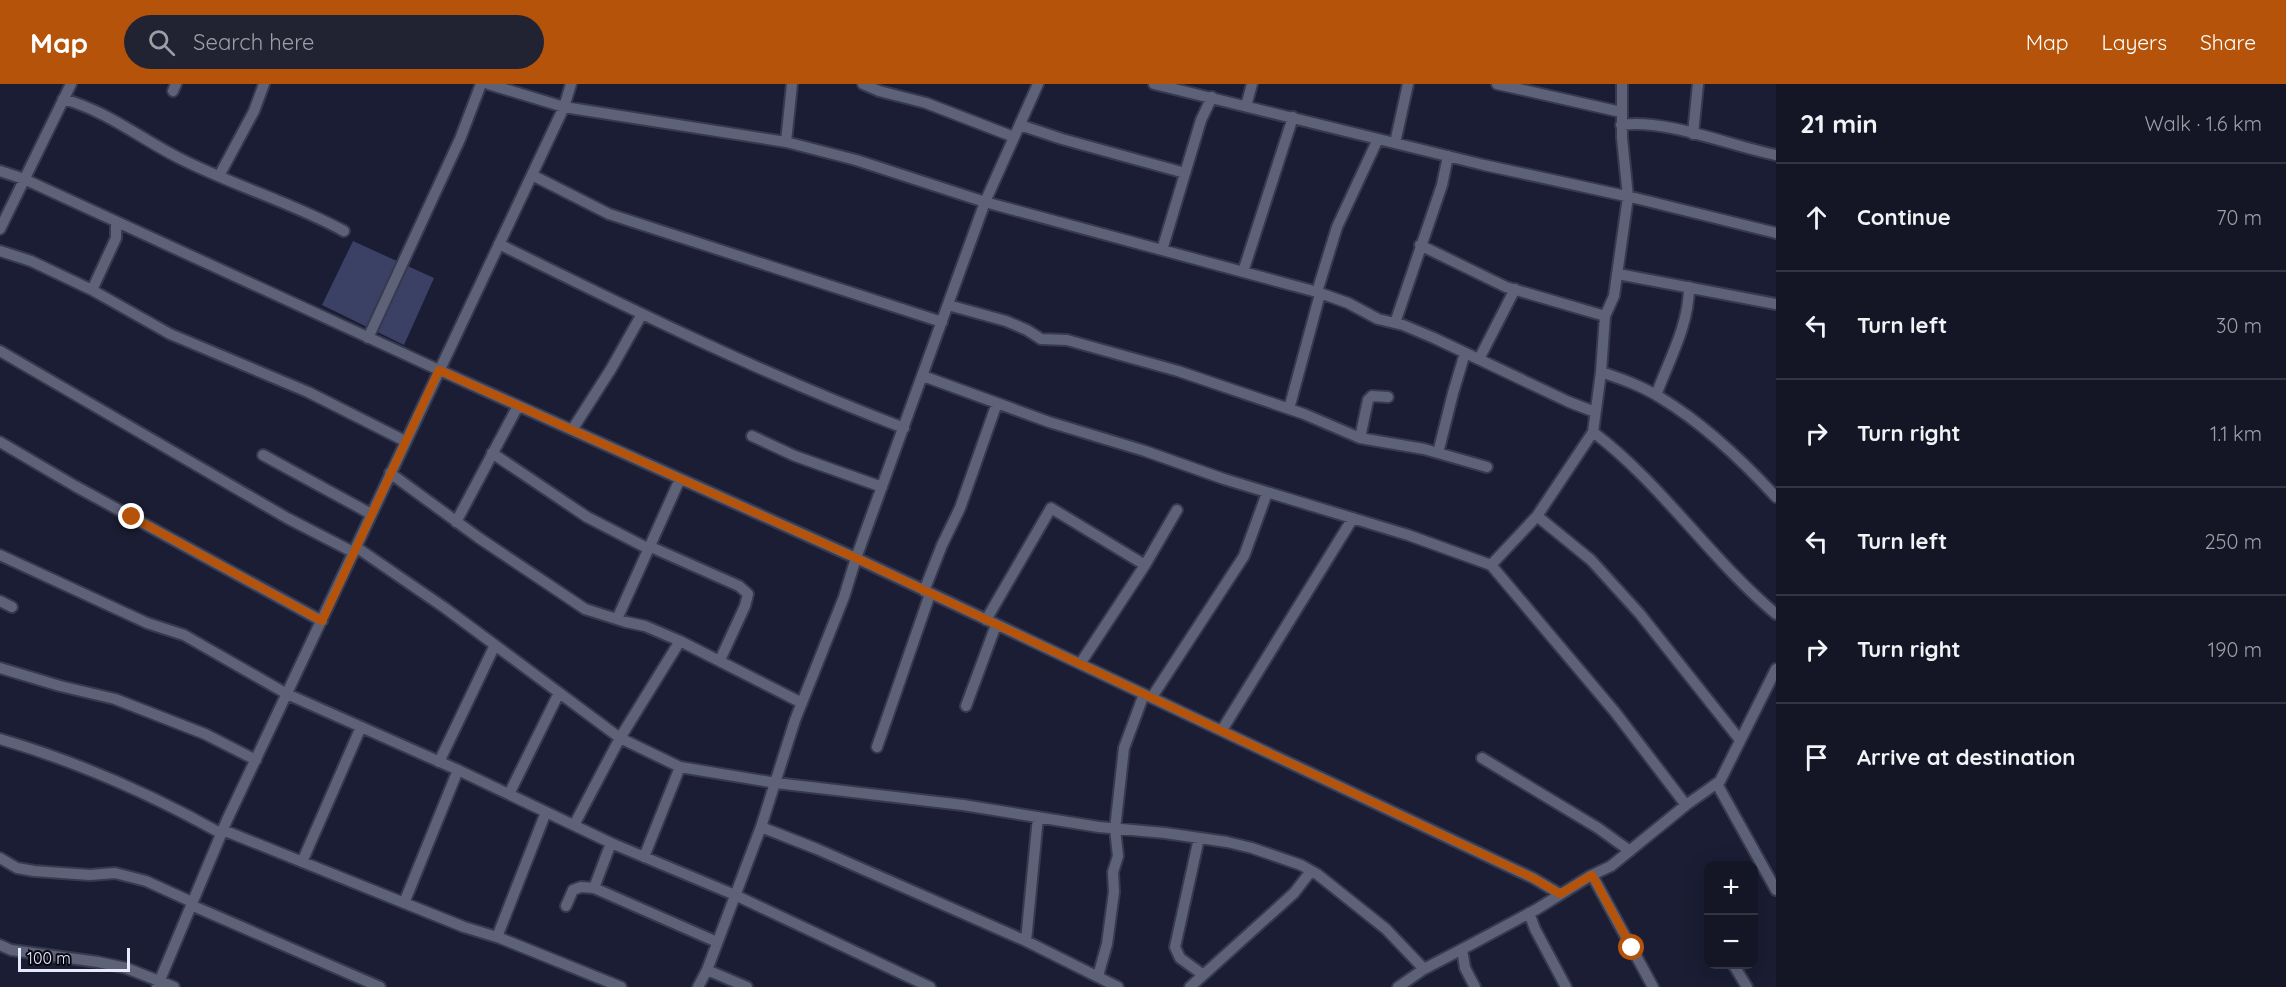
<!DOCTYPE html>
<html lang="en">
<head>
<meta charset="utf-8">
<style>
  body { margin:0; font-family:Quicksand,sans-serif; background:#212332; color:#f1f3f6 }
  .controls { position:absolute; right:18px; bottom:18px; display:grid; overflow:hidden; border-radius:12px; box-shadow:0 6px 24px #0002 }
  .controls button { width:54px; height:54px; display:grid; place-items:center; padding:0; border:0; border-bottom:2px solid #333543; background:#141626; color:#f1f3f6; font:30px sans-serif }
  .scale { position:absolute; left:18px; bottom:15px; width:112px; box-sizing:border-box; padding-left:6px; border:3px solid #e7eafa; border-top:0; font-size:16px; line-height:21px; white-space:nowrap; color:#e7eafa; -webkit-text-stroke:4px #070812; paint-order:stroke }
  .stop { position:absolute; width:18px; height:18px; margin:-14px; border:4px solid #b45309; border-radius:50%; background:#fff }
  .stop.end { background:#b45309; border-color:#fff; box-shadow:0 2px 6px #0008 }
  .list { margin:0; padding:0; list-style:none }
  h2 { display:flex; justify-content:space-between; align-items:center; height:78px; margin:0; padding:0 24px; font-size:26px }
  h2 small { font-size:20px; font-weight:400; color:#9d9fa7 }
  .list li { display:grid; grid-template-columns:39px 1fr auto; gap:18px; align-items:center; box-sizing:border-box; height:108px; padding:0 24px; border-top:2px solid #333543 }
  .list b { display:block; font-size:22px; white-space:nowrap }
  .list em { font-size:20px; font-style:normal; color:#9d9fa7 }
  .icon { flex:none; width:33px; height:33px; fill:none; stroke:currentColor; stroke-width:2; stroke-linecap:round; stroke-linejoin:round }
  .map { position:relative; flex:none; width:1776px; height:903px; overflow:hidden }
  header { display:flex; align-items:center; gap:36px; box-sizing:border-box; height:84px; padding:0 30px; background:#b45309; color:#fff }
  header strong { font-size:28px }
  nav { display:flex; gap:33px; margin-inline-start:auto; font-size:21px }
  .search { width:420px; height:54px; background:#212332; display:flex; align-items:center; gap:15px; box-sizing:border-box; padding:0 21px; border-radius:33px; color:#9d9fa7; font-size:22px }
  main { display:flex }
  aside { flex:1; background:#141626 }
  .map>svg:first-child { display:block }
  .green { fill:#3b4165 }
  .lines { fill:none; stroke-linecap:round; stroke-linejoin:round }
  .minor-casing { stroke:#373a4f; stroke-width:14 }
  .minor { stroke:#5d6279; stroke-width:10 }
  .route { stroke:#b45309; stroke-width:8 }
</style>
</head>
<body>
<header>
<strong>Map</strong>
<div class="search"><svg class="icon" aria-label="search" viewBox="0 0 24 24"><circle cx="10" cy="10" r="6"/><path d="M15 15l6 6"/></svg>Search here</div>
<nav><a>Map</a><a>Layers</a><a>Share</a></nav>
</header>
<main>
<div class="map">
<svg width="1776" height="903" viewBox="0 0 1776 903">
  <rect width="100%" height="100%" fill="#1a1d33"/>
  <path class="green" d="M353,157L434,194L404,261L322,221Z"/>
  <g class="lines">
    <defs>
      <path id="minor" d="M488,0L564,23L786,58L856,76L985,118L1317,208L1348,219L1378,235L1403,241L1434,254L1569,318L1595,328
        M863,0L879,7L926,19L1014,53
        M1154,0L1484,81L1635,114L1776,149
        M1497,0L1621,28
        M173,7L176,0
        M63,15C107,27 138,53 177,73C231,101 291,118 344,147
        M1246,22L1252,0
        M1020,41L1062,55L1185,89
        M1621,41C1664,34 1731,62 1776,71
        M1693,50L1698,0
        M786,58L792,0
        M1395,59L1408,0
        M0,87L24,95L439,286L856,474L1533,794L1560,810
        M532,91L609,130L942,238
        M219,92L254,27L264,0
        M0,145L71,0
        M499,160C632,226 765,291 904,344
        M1420,161L1506,203L1605,232
        M1162,166L1201,36L1212,13
        M0,167L31,177L92,206L170,250L308,308L405,357
        M1243,188L1293,33
        M1618,190L1776,220
        M92,206L116,154V138
        M1317,208L1337,143L1378,55
        M948,221L1006,237L1027,246L1041,255L1067,256L1178,287L1304,330L1360,354L1424,365L1487,383
        M1395,239L1442,101L1448,72
        M368,254L460,55L481,0
        M0,267L287,434L353,468
        M1479,275L1515,205
        M1601,288C1622,295 1642,302 1661,314C1704,340 1742,376 1776,413
        M923,292L1049,338L1145,367L1224,395L1408,451L1491,481L1615,628L1686,721
        M1656,311C1669,276 1689,241 1689,203
        M1289,325L1320,210
        M572,346L611,285L642,230
        M1593,348C1662,400 1710,475 1776,530
        M752,352L795,372L882,403
        M1360,354L1368,316L1372,312L1388,313
        M0,358L75,402L322,537
        M492,369L587,433L649,465
        M1438,369L1453,309L1465,269
        M263,371L371,430
        M390,389L479,454L585,525L626,538L645,542L680,557L802,619
        M1537,432L1593,348L1601,288L1605,232L1614,212L1628,113L1622,54V0
        M456,438L518,322
        M356,463L445,524L620,654L680,683L776,699L963,721L1099,743L1165,749L1227,758L1252,764L1301,781L1317,790L1386,845L1424,885
        M651,463L739,502L748,510L745,522L720,576
        M0,471L147,539L184,551L287,610L458,686L611,759L735,811L930,903
        M1491,481L1537,432L1591,476L1640,530L1740,656
        M924,507L942,461L960,424L997,319
        M0,517L12,523
        M617,535L680,395
        M986,536L1051,424L1145,481
        M1080,580L1145,481L1177,426
        M0,584L60,602L115,615L205,650L256,676
        M1152,613L1244,472L1267,409
        M966,622L996,541
        M1222,646L1353,434
        M0,655C78,678 151,710 222,750
        M877,663L930,510
        M1482,674L1598,744L1630,767
        M439,678L495,561
        M1717,700L1776,806
        M509,710L559,609
        M574,741L620,654L680,557
        M761,743L817,765L1026,857L1118,903
        M223,746L464,843L500,854L621,903
        M1199,754L1175,863L1180,874L1202,890
        M644,773L680,683
        M0,774L17,784L34,787L90,791L115,789L146,797L192,818
        M302,778L361,643
        M1592,791L1653,903
        M594,804L611,759
        M404,819L458,686
        M191,821L380,903
        M566,822L573,806L581,803L594,804L717,858
        M1529,829L1535,845L1566,903
        M497,853L546,728
        M1026,857L1038,733
        M0,861L11,866L98,878L126,884L174,903
        M1462,865L1465,884L1475,903
        M1733,880L1747,903
        M707,886L747,903
        M1098,892L1107,860L1114,808L1113,788L1118,772L1115,745L1124,664L1144,610
        M157,903L227,736L564,23L571,0
        M698,903L707,886L761,743L795,636L844,513L856,474L985,118L1038,0
        M1190,903L1294,809L1311,787
        M1398,903L1424,885L1470,861L1537,825L1590,792L1611,782L1686,721L1720,697L1776,585"/>
    </defs>
    <use href="#minor" class="minor-casing"/>
    <use href="#minor" class="minor"/>
  </g>
  <g class="lines">
    <path class="route" d="M132,433L322,537L439,286L856,474L1533,794L1560,810L1592,791L1632,864"/>
  </g>
</svg>
<div class="controls">
<button>+</button>
<button>−</button>
</div>
<div class="scale">100 m</div>
<div class="stop" style="left:1632px;top:864px"></div>
<div class="stop end" style="left:132px;top:433px"></div>
</div>
<aside>
<h2>21 min<small>Walk · 1.6 km</small></h2>
<ul class="list">
<li><svg class="icon" aria-label="ahead" viewBox="0 0 24 24"><path d="M12 20V5M6 11l6-6 6 6"/></svg><div><b>Continue</b></div><em>70 m</em></li>
<li><svg class="icon" aria-label="left" viewBox="0 0 24 24"><path d="M17 20v-9H6M10 6l-5 5 5 5"/></svg><div><b>Turn left</b></div><em>30 m</em></li>
<li><svg class="icon" aria-label="right" viewBox="0 0 24 24"><path d="M7 20v-9h11M14 6l5 5-5 5"/></svg><div><b>Turn right</b></div><em>1.1 km</em></li>
<li><svg class="icon" aria-label="left" viewBox="0 0 24 24"><path d="M17 20v-9H6M10 6l-5 5 5 5"/></svg><div><b>Turn left</b></div><em>250 m</em></li>
<li><svg class="icon" aria-label="right" viewBox="0 0 24 24"><path d="M7 20v-9h11M14 6l5 5-5 5"/></svg><div><b>Turn right</b></div><em>190 m</em></li>
<li><svg class="icon" aria-label="arrive" viewBox="0 0 24 24"><path d="M6 21V4h12l-3 4 3 4H6"/></svg><div><b>Arrive at destination</b></div></li>
</ul>
</aside>
</main>
</body>
</html>
